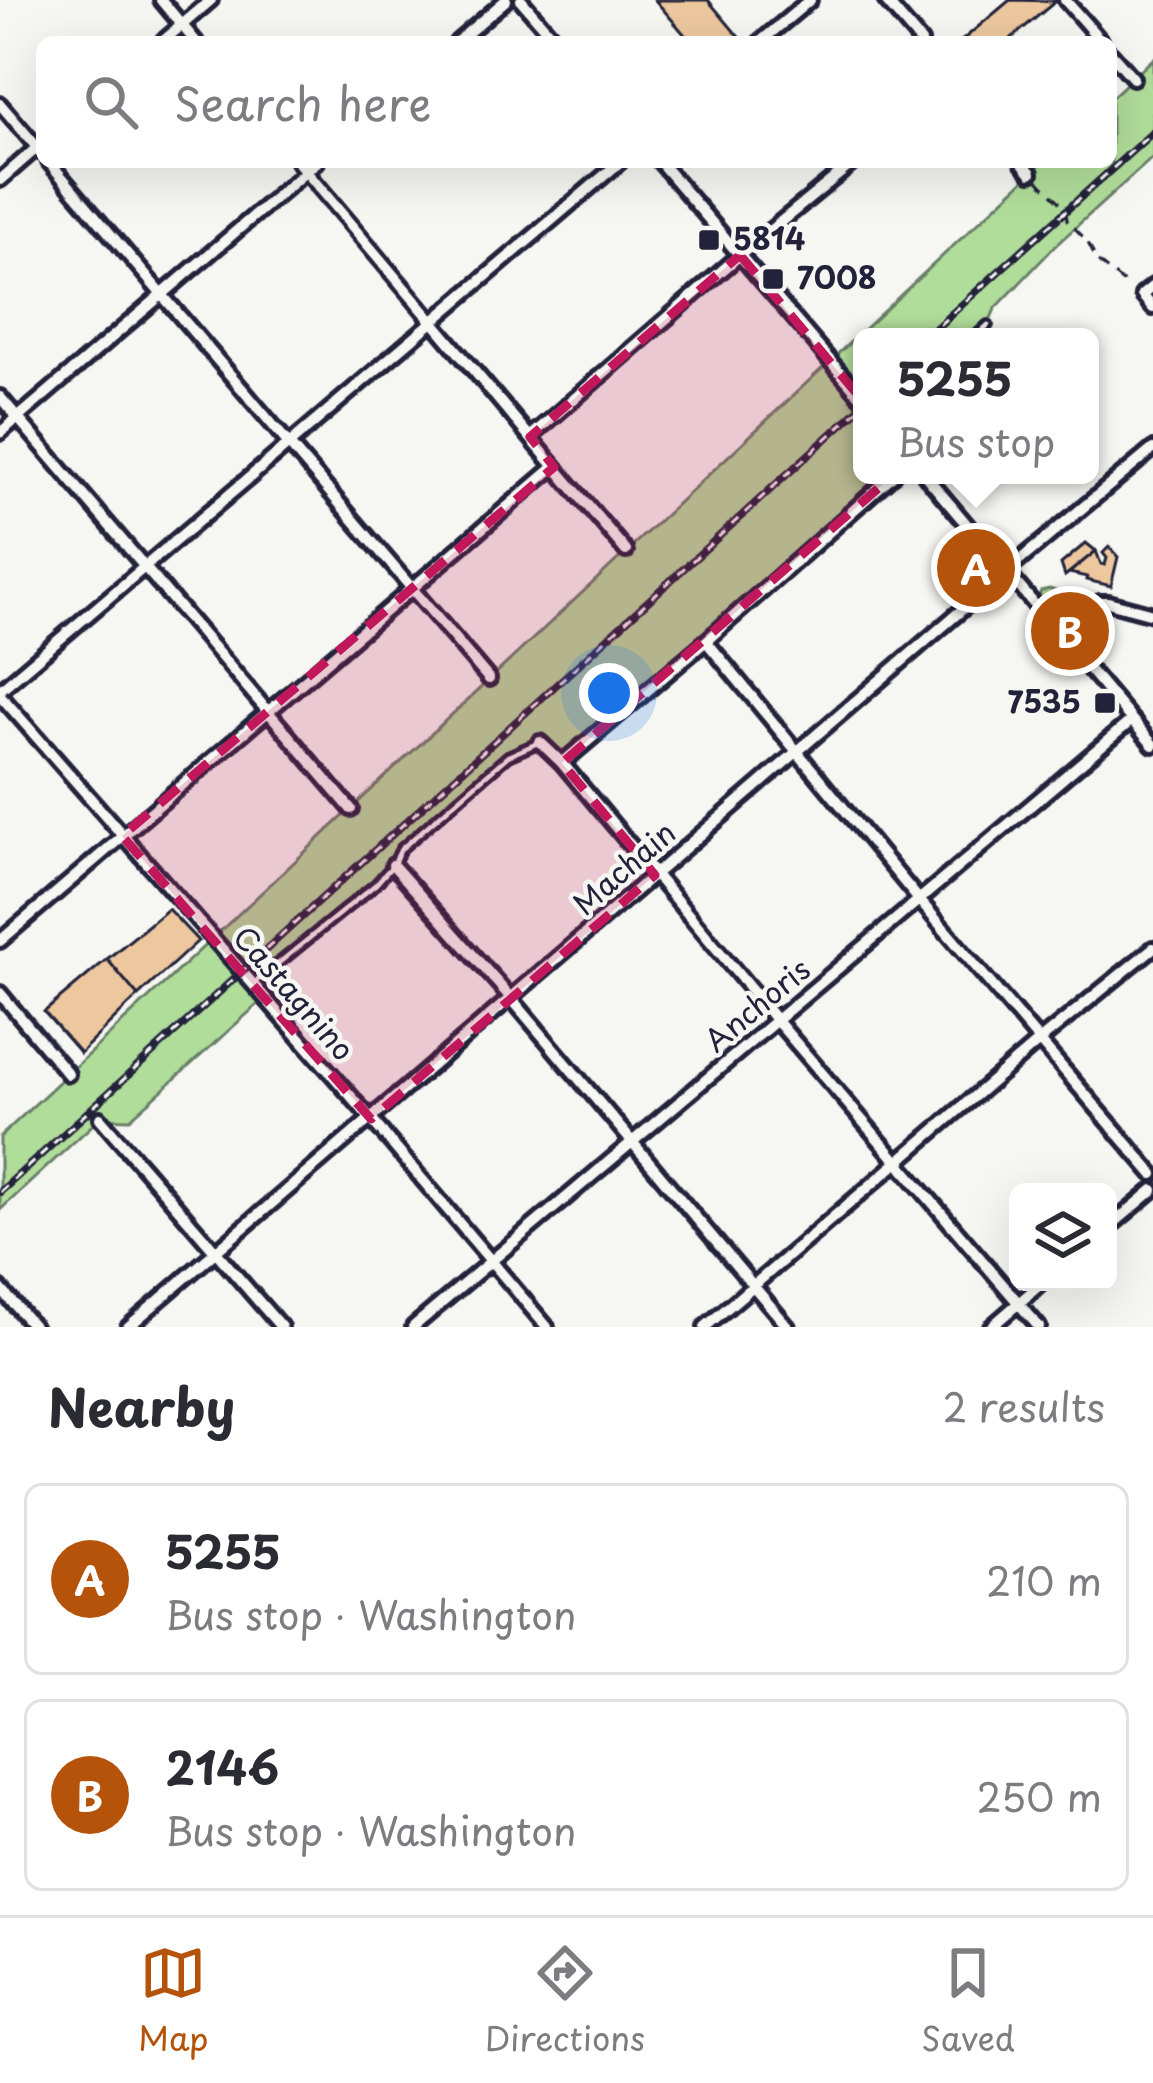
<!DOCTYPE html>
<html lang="en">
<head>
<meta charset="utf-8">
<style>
  body { margin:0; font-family:"Playpen Sans",sans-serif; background:#f2f2f3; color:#2b2b33 }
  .controls { position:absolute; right:36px; bottom:36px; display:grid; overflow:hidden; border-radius:18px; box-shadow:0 12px 48px #0002 }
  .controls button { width:108px; height:108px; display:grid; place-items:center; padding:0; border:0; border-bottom:3px solid #e1e1e2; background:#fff; color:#2b2b33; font:60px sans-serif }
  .you { position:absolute; left:609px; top:693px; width:42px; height:42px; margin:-30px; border:9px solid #fff; border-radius:50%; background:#1a73e8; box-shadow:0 0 0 18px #1a73e833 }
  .badge { display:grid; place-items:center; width:78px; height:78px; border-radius:50%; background:#b45309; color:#fff; font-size:39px; font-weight:700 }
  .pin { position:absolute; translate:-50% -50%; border:6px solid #fff; box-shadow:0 3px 12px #0006 }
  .popup { position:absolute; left:853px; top:328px; width:246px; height:156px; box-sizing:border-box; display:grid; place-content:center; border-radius:18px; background:#fff; filter:drop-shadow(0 3px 9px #0005); font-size:39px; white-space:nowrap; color:#7c7c81 }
  .popup b { font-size:45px; color:#2b2b33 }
  .popup::after { content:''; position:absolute; left:50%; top:100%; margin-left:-24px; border:24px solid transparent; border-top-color:#fff }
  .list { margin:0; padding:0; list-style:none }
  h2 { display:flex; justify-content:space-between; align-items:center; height:156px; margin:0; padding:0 48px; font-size:51px }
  h2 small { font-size:39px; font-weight:400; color:#7c7c81 }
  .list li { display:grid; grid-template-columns:78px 1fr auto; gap:36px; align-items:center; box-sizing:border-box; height:192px; margin:0 24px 24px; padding:0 24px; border:3px solid #e1e1e2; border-radius:18px }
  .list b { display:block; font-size:45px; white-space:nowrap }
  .list p { margin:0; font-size:39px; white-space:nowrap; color:#7c7c81 }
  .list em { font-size:39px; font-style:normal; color:#7c7c81 }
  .icon { flex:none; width:66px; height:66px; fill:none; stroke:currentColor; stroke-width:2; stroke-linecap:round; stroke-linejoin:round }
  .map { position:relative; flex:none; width:1153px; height:1327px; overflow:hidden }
  .search { position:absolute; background:#fff; box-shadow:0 12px 48px #0002; left:36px; right:36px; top:36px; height:132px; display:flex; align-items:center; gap:30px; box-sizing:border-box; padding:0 42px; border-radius:18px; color:#7c7c81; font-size:45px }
  .sheet { height:588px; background:#fff }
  nav { display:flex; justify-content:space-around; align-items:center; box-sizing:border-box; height:168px; border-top:3px solid #e1e1e2; background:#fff; font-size:33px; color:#7c7c81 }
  nav a { display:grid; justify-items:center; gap:6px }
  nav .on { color:#b45309 }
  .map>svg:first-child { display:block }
  .green { fill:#b1dd9a; stroke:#6a806a; stroke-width:3 }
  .building { fill:#edc89e; stroke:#22223b; stroke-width:3 }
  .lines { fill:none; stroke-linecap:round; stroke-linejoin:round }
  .lane-casing { stroke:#22223b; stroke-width:14 }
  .street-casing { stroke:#22223b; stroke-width:20 }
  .path { stroke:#22223b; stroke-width:3; stroke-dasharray:12 9; stroke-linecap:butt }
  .lane { stroke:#f6f6f2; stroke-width:4.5 }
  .street { stroke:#f6f6f2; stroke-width:10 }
  .rail-casing { stroke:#22223b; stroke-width:8 }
  .rail { stroke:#f6f6f2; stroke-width:3; stroke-dasharray:9; stroke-linecap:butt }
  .marked { fill:#c2185b; fill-opacity:0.2; stroke:#c2185b; stroke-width:9; stroke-dasharray:24 15; stroke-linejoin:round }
  .poi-dot { fill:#22223b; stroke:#f6f6f2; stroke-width:4.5 }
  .labels { text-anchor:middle; stroke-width:9; stroke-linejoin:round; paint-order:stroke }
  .poi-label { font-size:30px; font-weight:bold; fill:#22223b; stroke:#f6f6f2; text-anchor:start }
  .street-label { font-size:30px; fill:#22223b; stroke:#f6f6f2 }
</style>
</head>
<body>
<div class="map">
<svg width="1153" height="1327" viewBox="0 0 1153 1327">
  <rect width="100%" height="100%" fill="#f6f6f2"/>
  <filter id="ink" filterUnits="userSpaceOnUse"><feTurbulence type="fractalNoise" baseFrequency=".00833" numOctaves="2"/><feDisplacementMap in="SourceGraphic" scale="24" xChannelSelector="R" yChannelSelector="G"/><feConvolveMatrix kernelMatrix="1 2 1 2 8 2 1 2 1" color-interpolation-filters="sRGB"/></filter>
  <g filter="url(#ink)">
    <path class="green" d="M1153,59V157L1056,245L995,309L988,325L975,337H862V475H893L562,763L540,742L508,756L401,849L376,884L253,983L265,998L130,1119L100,1118L0,1210V1137L1043,162H1111V98Z
      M1049,589L1086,599L1087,601L1057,614L1039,597L1041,591Z"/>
    <path class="building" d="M655,0H708L739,37L733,42H691Z
      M1010,0L1056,1L1007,42H960Z
      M1086,543L1096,551L1065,576L1061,564Z
      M1109,547L1118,557L1111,586L1086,580L1087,577L1069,573L1096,551L1101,564L1105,565L1107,558L1103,553Z
      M168,909L198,941L138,996L107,959Z
      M107,959L138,996L80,1053L44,1012Z"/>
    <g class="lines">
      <defs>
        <path id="lane" d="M975,337L988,325
          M253,984L376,884L393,865L401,849L508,756L540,742"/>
        <path id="street" d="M161,0L196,42
          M521,0L557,42
          M885,0L921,42
          M1065,0L1102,42
          M162,42L211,0
          M457,42L506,0
          M760,42L810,0
          M1111,53L1133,78
          M0,104L42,153
          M49,162L489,679
          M298,162L626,551
          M660,162L862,398
          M1022,162L1031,173
          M0,180L39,146
          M1153,286L1142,295L1153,308
          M0,397L351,809
          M0,433L317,162
          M530,437L740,255L854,162
          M925,475L1153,745
          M1051,623L1100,602H1108L1153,614
          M706,641L920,901L1153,1174
          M0,690L620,162
          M0,695L371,1119L547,1327
          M540,742L562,763L778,1022L1039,1327
          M562,763L706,641L893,475
          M393,865L511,998L788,1327
          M0,941L554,467
          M0,993L68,1074
          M100,1118L281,1327
          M1108,1228L1153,1190
          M0,1288L34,1327
          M128,1327L1007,571L1153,449
          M413,1327L1132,720
          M705,1327L1039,1041L1153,948
          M991,1327L1043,1282"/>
      </defs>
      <use href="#lane" class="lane-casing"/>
      <use href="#street" class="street-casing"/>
      <path class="path" d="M1037,179L1059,201L1066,211L1067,220L1087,241L1097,261L1130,288"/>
      <use href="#lane" class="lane"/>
      <use href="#street" class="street"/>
      <defs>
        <path id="rail" d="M926,337L1153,132
          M0,1192L862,406"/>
      </defs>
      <use href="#rail" class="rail-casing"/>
      <use href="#rail" class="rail"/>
    </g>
  </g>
  <path class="marked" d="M740,255L912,459L562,763L655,875L371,1119L122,836L554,467L530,437Z"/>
  <g class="poi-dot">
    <rect x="697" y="228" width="24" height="24" rx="6"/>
    <rect x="761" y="267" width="24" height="24" rx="6"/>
    <rect x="1093" y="691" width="24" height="24" rx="6"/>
  </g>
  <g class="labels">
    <g class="poi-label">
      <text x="733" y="250">5814</text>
      <text x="797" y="289">7008</text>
      <text x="1081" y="713" text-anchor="end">7535</text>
    </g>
    <g class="street-label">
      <text transform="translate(625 869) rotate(-41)" y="10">Machain</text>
      <text transform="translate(293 994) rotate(49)" y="10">Castagnino</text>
      <text transform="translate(758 1006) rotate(-40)" y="10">Anchoris</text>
    </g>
  </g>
</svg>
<div class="controls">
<button><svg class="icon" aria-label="layers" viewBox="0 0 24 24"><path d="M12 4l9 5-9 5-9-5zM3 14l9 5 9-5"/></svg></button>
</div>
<div class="you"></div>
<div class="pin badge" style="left:976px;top:568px">A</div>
<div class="popup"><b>5255</b>Bus stop</div>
<div class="pin badge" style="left:1070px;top:631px">B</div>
<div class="search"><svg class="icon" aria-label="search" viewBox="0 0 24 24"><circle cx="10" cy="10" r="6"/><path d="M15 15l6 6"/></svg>Search here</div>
</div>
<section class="sheet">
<h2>Nearby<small>2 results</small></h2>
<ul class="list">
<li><span class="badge">A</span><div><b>5255</b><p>Bus stop · Washington</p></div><em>210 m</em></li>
<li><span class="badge">B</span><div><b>2146</b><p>Bus stop · Washington</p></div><em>250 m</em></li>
</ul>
</section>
<nav>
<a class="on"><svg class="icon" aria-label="map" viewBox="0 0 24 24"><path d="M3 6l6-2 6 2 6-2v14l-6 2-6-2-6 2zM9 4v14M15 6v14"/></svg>Map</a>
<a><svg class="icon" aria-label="directions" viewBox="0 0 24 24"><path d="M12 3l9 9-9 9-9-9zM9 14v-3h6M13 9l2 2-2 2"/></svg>Directions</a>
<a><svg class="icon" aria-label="saved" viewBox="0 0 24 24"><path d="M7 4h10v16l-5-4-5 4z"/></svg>Saved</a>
</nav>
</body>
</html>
